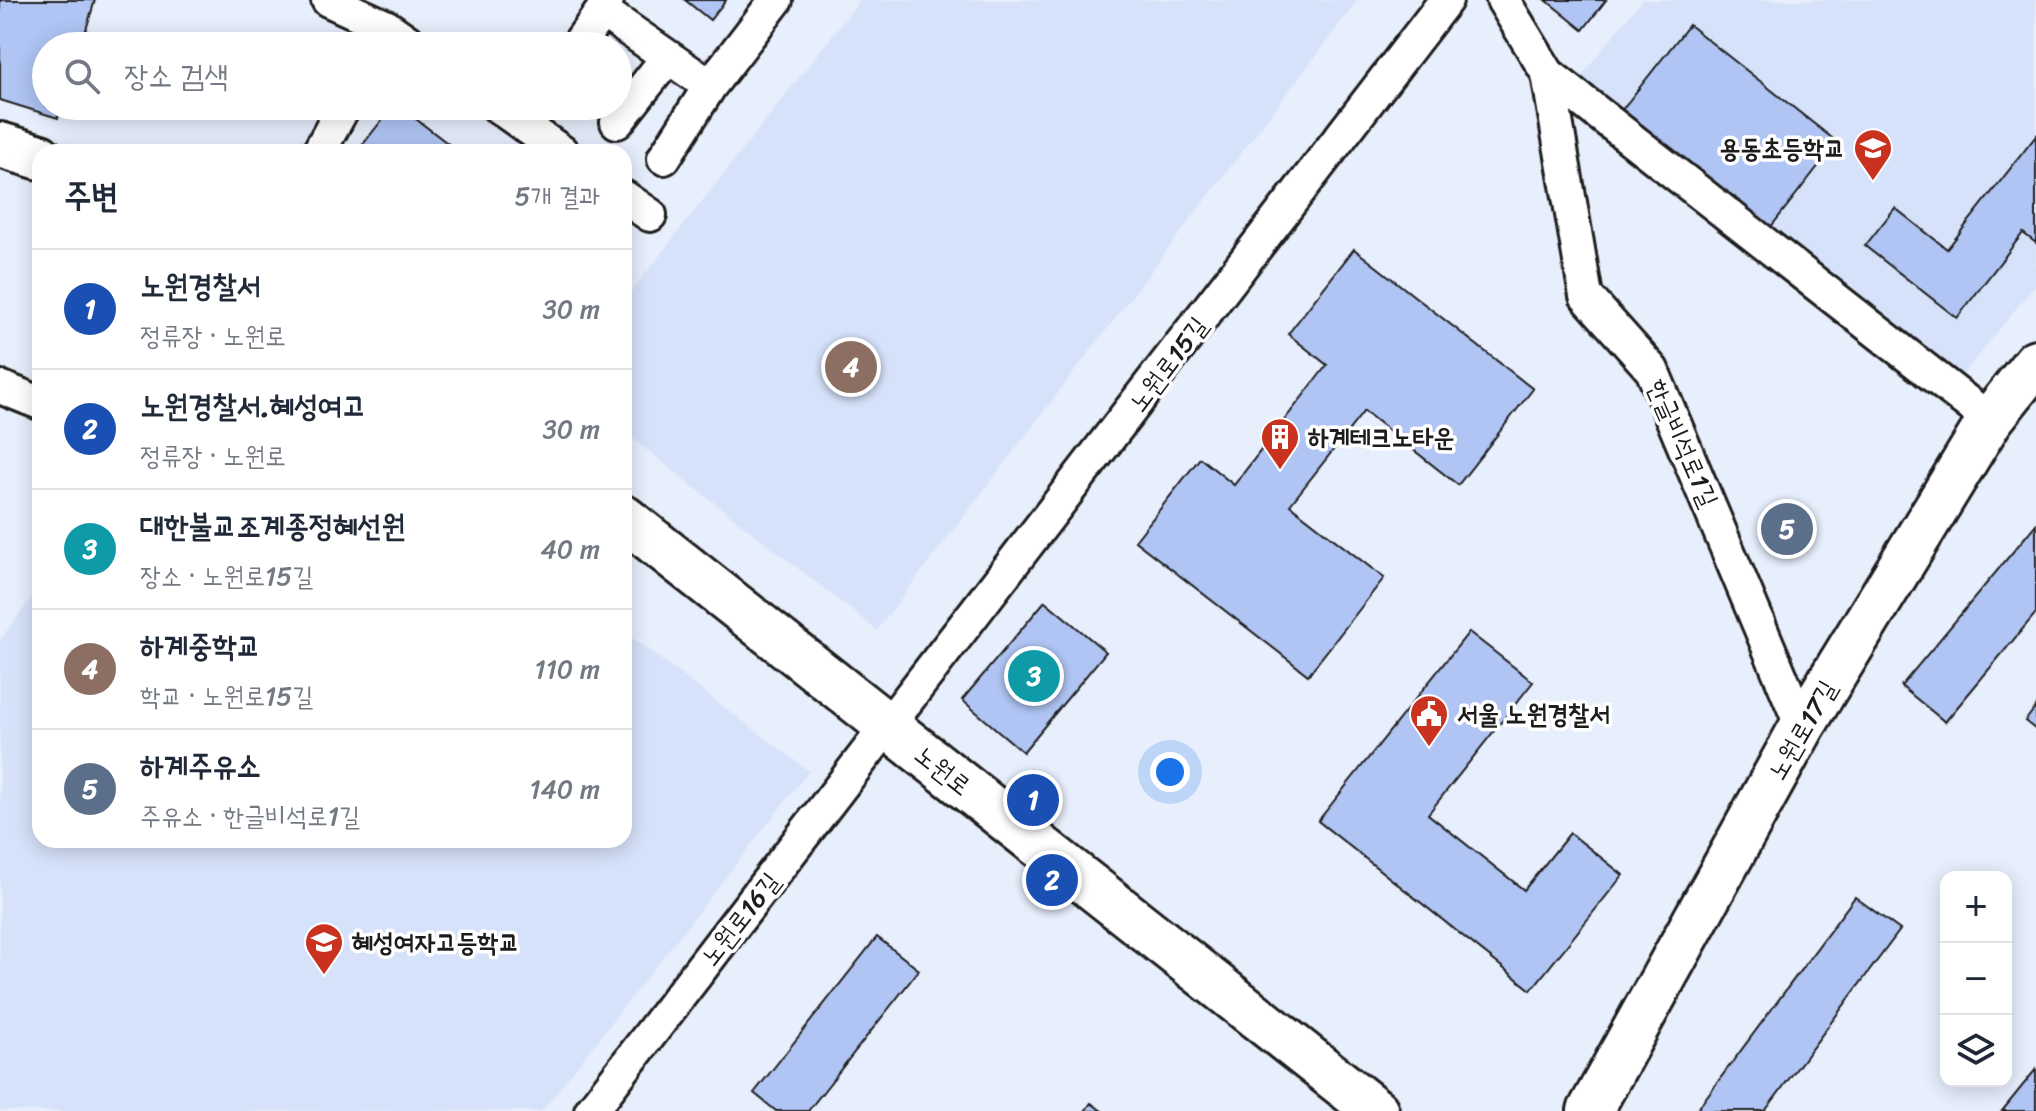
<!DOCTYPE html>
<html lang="ko">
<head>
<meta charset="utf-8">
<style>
  body { margin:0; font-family:Sriracha,"Poor Story",sans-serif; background:#f6f6f7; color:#1f2937 }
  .controls { position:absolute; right:24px; bottom:24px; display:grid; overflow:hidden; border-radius:16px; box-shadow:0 4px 20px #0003 }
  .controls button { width:72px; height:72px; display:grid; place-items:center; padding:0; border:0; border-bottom:2px solid #e0e1e3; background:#fff; color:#1f2937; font:40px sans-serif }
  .you { position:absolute; left:1170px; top:772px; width:28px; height:28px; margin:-20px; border:6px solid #fff; border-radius:50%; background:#1a73e8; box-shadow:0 0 0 12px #1a73e833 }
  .badge { display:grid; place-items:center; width:52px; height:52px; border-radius:50%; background:#c8321e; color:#fff; font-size:26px; font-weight:700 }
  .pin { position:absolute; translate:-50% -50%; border:4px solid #fff; box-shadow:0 2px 8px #0006 }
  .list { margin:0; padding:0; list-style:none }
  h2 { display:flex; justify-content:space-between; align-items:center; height:104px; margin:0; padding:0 32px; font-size:34px }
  h2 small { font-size:26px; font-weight:400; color:#747a83 }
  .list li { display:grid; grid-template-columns:52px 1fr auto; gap:24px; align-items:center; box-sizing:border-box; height:120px; padding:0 32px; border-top:2px solid #e0e1e3 }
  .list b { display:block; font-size:30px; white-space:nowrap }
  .list p { margin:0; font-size:26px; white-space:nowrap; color:#747a83 }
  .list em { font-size:26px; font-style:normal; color:#747a83 }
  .icon { flex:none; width:44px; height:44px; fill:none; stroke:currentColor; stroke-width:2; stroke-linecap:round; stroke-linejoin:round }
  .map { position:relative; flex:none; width:2036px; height:1111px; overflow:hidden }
  .search { position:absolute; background:#fff; box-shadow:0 4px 20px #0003; left:32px; top:32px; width:600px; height:88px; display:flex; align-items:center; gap:20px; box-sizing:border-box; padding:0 28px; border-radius:44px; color:#747a83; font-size:30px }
  .panel { position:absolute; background:#fff; box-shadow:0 4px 20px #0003; left:32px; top:144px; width:600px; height:704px; border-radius:24px }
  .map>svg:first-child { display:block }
  .built { fill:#d6e2fa }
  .building { fill:#b0c5f4; stroke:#1c1c1c; stroke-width:2 }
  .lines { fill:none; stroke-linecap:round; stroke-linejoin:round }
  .street-casing { stroke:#1c1c1c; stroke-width:38 }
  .secondary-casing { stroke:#1c1c1c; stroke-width:50 }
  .street { stroke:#fff; stroke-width:32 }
  .secondary { stroke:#fff; stroke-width:44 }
  .labels { text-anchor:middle; stroke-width:7; stroke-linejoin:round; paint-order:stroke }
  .poi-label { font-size:26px; font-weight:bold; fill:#1c1c1c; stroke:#fff; text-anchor:start }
  .street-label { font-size:26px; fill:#1c1c1c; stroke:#fff }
</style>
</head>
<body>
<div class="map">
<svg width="2036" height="1111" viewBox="0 0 2036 1111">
  <rect width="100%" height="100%" fill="#e7eefc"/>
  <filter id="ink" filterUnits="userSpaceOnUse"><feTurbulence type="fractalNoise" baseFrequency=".0125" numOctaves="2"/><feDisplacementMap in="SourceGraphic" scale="16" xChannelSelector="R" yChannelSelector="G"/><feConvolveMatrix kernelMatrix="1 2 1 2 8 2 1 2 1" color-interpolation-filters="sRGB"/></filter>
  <g filter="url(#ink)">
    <path class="built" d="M860,0H1358L877,630L624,432V301Z
      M1642,0H2036V284L1960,378L1579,79Z
      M40,587V840H624V632L809,771L542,1111H0V640Z"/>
    <path class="building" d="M0,0H95L81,46H46V106H62L58,118L0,100Z
      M685,0H726L710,20Z
      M1546,0H1606L1583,30Z
      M1689,25L1837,142L1770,228L1621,111Z
      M393,106H399L459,152H357Z
      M2036,136V243L2023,233L1957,318L1865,246L1895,208L1947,249Z
      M1354,249L1533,389L1458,485L1364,411L1290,505L1384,578L1308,675L1135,541L1200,458L1234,485L1327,365L1288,334Z
      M2036,524V613L1945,722L1901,686Z
      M1045,601L1106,652L1023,752L962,700Z
      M1469,632L1533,682L1428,814L1524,890L1570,833L1623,875L1531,990L1318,821Z
      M2036,707V730L2025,721Z
      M1855,897L1900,930L1765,1111H1696Z
      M877,937L919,970L808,1111H776L754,1093Z
      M2036,1069V1111H2002Z
      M1091,1103L1102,1111H1085Z"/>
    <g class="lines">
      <defs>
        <path id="street" d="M328,0L387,27L414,46
          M607,0L602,11L710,86L776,0
          M1503,0L1548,74L1990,420
          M577,46L602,11
          M1548,74L1586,296L1652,370L1802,727
          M497,106L562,152
          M617,122L668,57
          M319,152L344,106
          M664,158L710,86
          M624,197L650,215
          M0,387L40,403
          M591,1111L1446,0"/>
        <path id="secondary" d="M0,145L40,157
          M624,518L1376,1111
          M1590,1111L1802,727L1990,420L2036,362"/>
      </defs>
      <use href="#street" class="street-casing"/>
      <use href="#secondary" class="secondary-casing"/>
      <use href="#street" class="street"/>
      <use href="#secondary" class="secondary"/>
    </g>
  </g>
  <defs>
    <symbol id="school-pin" viewBox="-11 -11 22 30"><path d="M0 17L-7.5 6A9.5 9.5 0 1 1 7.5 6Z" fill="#c8321e" stroke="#fff"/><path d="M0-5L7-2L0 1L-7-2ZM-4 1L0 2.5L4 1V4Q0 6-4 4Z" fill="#fff"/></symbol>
    <symbol id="building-pin" viewBox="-11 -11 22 30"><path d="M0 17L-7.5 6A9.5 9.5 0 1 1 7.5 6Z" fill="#c8321e" stroke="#fff"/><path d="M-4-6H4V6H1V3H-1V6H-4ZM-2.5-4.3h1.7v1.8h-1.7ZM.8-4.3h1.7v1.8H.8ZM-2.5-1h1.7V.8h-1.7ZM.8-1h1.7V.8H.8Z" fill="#fff"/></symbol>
    <symbol id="civic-pin" viewBox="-11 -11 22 30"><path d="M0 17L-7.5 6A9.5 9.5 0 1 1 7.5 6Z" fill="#c8321e" stroke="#fff"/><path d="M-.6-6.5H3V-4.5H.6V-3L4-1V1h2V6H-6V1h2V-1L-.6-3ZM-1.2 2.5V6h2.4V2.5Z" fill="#fff"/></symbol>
  </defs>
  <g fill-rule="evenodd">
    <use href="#school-pin" x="1851" y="126" width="44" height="60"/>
    <use href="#building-pin" x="1258" y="415" width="44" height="60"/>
    <use href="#civic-pin" x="1407" y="692" width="44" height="60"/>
    <use href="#school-pin" x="302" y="920" width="44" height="60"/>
  </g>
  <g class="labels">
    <g class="poi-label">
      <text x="1845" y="157" text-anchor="end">용동초등학교</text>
      <text x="1308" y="446">하계테크노타운</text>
      <text x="1457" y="723">서울 노원경찰서</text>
      <text x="352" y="951">혜성여자고등학교</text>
    </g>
    <g class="street-label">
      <text transform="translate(1168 364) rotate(-53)" y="9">노원로15길</text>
      <text transform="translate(1683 443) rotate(66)" y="9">한글비석로1길</text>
      <text transform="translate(1802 730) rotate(-60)" y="9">노원로17길</text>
      <text transform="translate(943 770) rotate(38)" y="9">노원로</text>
      <text transform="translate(740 919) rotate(-52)" y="9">노원로16길</text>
    </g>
  </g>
</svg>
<div class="controls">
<button>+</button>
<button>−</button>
<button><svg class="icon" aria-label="layers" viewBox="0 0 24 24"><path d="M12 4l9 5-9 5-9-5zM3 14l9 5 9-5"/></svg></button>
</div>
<div class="you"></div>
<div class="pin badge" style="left:1033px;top:800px;background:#1a4fb4">1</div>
<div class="pin badge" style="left:1052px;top:880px;background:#1a4fb4">2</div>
<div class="pin badge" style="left:1034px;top:676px;background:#0f9aa8">3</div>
<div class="pin badge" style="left:851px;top:367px;background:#8d6e63">4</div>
<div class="pin badge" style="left:1787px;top:529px;background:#5c6f8a">5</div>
<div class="search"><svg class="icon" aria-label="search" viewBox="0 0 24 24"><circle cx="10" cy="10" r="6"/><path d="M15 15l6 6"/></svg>장소 검색</div>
<section class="panel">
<h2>주변<small>5개 결과</small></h2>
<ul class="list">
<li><span class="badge" style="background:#1a4fb4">1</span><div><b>노원경찰서</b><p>정류장 · 노원로</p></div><em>30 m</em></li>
<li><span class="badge" style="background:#1a4fb4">2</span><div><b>노원경찰서.혜성여고</b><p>정류장 · 노원로</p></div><em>30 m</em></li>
<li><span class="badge" style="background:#0f9aa8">3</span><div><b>대한불교조계종정혜선원</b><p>장소 · 노원로15길</p></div><em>40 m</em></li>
<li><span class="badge" style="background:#8d6e63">4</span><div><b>하계중학교</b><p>학교 · 노원로15길</p></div><em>110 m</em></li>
<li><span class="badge" style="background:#5c6f8a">5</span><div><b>하계주유소</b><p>주유소 · 한글비석로1길</p></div><em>140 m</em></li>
</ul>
</section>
</div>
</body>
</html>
